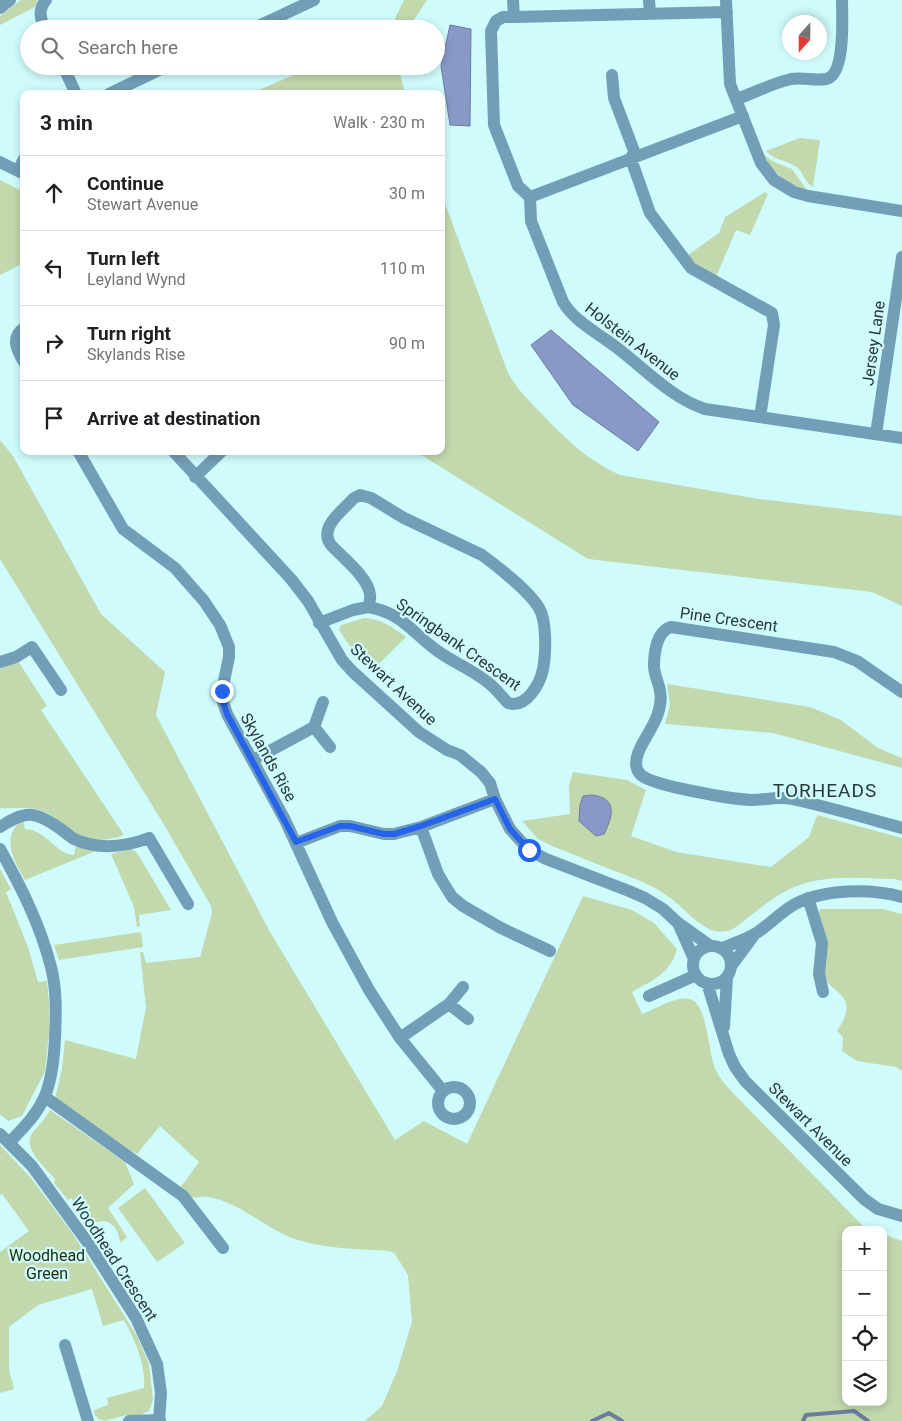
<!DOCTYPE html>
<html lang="en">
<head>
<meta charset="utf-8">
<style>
  body { margin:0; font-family:Roboto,sans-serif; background:#f6f6f6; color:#202124 }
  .controls { position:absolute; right:15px; bottom:15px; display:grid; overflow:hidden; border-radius:10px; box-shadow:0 2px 8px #0003 }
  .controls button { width:45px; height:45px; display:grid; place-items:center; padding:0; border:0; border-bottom:1px solid #e0e0e0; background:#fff; color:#202124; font:25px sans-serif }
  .compass { position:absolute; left:782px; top:15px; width:45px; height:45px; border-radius:50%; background:#fff; box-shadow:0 2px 8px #0003; rotate:201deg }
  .stop { position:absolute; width:15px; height:15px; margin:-11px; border:4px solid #2563eb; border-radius:50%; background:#fff }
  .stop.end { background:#2563eb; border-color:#fff; box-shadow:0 1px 5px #0008 }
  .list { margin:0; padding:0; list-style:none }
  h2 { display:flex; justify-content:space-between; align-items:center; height:65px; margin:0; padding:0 20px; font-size:21px }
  h2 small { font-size:16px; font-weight:400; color:#757577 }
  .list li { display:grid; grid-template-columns:32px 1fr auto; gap:15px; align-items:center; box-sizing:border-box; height:75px; padding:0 20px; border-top:1px solid #e0e0e0 }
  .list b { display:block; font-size:19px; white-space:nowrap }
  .list p { margin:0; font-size:16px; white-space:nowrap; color:#757577 }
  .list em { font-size:16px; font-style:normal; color:#757577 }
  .icon { flex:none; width:28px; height:28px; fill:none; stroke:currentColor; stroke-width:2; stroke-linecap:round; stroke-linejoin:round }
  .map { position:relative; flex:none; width:902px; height:1421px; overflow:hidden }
  .search { position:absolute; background:#fff; box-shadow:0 2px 8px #0003; left:20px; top:20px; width:425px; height:55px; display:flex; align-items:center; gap:12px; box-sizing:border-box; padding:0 18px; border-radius:28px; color:#757577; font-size:19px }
  .panel { position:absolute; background:#fff; box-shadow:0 2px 8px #0003; left:20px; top:90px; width:425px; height:365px; border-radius:10px }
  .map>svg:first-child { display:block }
  .green { fill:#c2d8ad }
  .water { fill:#8899c8; stroke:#6b7c9d }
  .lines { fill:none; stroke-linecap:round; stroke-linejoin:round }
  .stream { stroke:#6b7c9d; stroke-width:4 }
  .minor { stroke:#739eb7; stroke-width:12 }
  .route { stroke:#2563eb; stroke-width:6 }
  .labels { text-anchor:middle; stroke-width:4.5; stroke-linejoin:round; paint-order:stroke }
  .street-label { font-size:16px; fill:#28393a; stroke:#cffbfd }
  .park-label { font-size:16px; fill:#21300c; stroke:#cffbfd }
  .quarter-label { font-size:19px; letter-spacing:1px; fill:#28393a; stroke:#cffbfd }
</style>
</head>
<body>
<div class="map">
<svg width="902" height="1421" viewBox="0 0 902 1421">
  <rect width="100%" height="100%" fill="#cffbfd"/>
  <path class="green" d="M21,0H37L35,7L0,25V16Z
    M404,0H427L408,29H390Z
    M314,66H398L405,94H250Z
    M800,138L820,140L813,187C805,183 804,174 798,168C788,160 775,161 766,151Z
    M762,153L772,161L792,169L807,190C783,182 775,174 762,153Z
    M0,180L24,192V263L0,275Z
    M765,192L768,194L750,235L736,230L716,277L698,268L688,255L719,233L725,217Z
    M441,193L508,373C517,389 529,401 542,414C565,439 589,461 620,475L759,499L902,516V606L872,592L588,559L415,451H441Z
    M0,440L13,456L101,614L165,672L156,715L270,932L395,1140L424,1121L467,1144L583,896L632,910L654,923L677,949C670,974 653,980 632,992L642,1014C654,1010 676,996 689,999C708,1002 708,1053 715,1068C718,1077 727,1086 733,1093L864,1227L872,1230H846V1402H883V1234L902,1241V1421H365L382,1406L397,1371L412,1322L408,1275L395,1254L390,1251C359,1249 328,1249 298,1240C266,1230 241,1202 208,1197C202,1196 195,1198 189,1198L180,1188L199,1162L160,1126L137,1154L130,1151L55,1099L62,1069L65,1040L136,1059L146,1007L140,952H143L146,963L200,957L212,913L211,906L163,823L0,559Z
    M364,618C382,619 392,627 406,637L374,669C359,658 349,646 339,630L341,625Z
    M18,661L47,706L41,710L124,835C107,842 88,842 72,831C61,825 54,815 43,811C31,806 13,809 0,808V669Z
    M667,684L810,707L841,720L878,748L902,758V768L773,733L665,724L670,704Z
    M573,772L627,780L646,790L631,836L676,852L771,867L809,837L817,815L902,838V881L895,879C858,878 817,873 784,892C766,902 750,917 733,929C707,941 688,910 669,897C653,885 636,879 617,872C595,863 574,855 552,846L538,839L522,821L570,814L569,785Z
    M23,820L25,829C47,830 55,854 74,855L76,845L96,851L25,880C13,859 0,836 23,820Z
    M131,849L135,851L139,856L171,910L139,915L140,926L137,927L134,907L111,854Z
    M0,869L11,889L6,892L28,947L38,982L47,981L49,1004V1034L45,1071L22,1116L8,1121L0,1114Z
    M820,909H883L902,914V1071L896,1067L857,1061L842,1051L843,1037L837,1031C844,1020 852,1007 841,995C835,988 828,986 825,977L819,914Z
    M141,932L143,947L59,960L54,945Z
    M50,1110L125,1162L134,1184L108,1208L127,1237L120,1243C119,1230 112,1218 97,1222C92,1224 91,1226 86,1226L81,1220L84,1217L71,1198L68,1200L54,1183L55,1179C45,1167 21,1149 33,1132C39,1125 45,1119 50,1110Z
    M0,1145L31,1178L73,1234L137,1336L149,1364L153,1400L149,1411L140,1415H126L105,1421L99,1419L94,1414V1410L108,1405L107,1398L144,1388C146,1365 135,1340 124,1320L103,1326L92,1289L38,1305L9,1327V1370L14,1389L0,1393V1252L29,1231L2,1194L0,1195Z
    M145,1188L185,1243L157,1262L118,1208Z"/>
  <path class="water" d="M450,25L471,29L470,126L450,125L441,66Z
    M551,330L659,422L638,451L573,405L531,345Z
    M592,795C618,798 613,816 604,834L596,836L579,821L580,805L583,796Z"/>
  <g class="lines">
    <path class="stream" d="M592,1421L609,1413L622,1421
      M803,1421L806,1415L854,1411L868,1421"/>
    <path class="minor" d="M513,0L514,17
      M649,0L650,14
      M726,0L730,84L761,163L774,180L794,192L808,196L902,211
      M0,8L10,0
      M45,29C40,18 38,9 46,0
      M252,29L314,0
      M63,66L76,94
      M612,75L614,98L634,151L631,159L650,213L691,268L772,313L774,325L760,417
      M109,94L167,66
      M737,99C754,93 773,83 791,79C803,77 814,81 826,79C846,75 842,16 842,0
      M743,116L530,197L531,221L563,302C575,322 598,333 616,347C644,368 671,398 705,409L902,438
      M0,162L24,174
      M18,171L24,159
      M530,197L518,186L494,125L491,31L496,21L503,17H514L727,12
      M24,328C10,338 17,350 24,362
      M876,434L902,257
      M78,451L123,529L175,568L204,601L220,625L229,647V657L222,691L223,702L227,714L285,820L332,922L369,990L400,1038L443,1091
      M173,451L291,579L308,601L342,660L353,672L419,732L447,750L460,755L481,772L490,783L495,799L510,829L529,850L546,859L629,891L645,898L663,909L678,923L709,945
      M195,477L222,451
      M319,623L353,610L368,607C369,604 371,599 370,595C369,578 342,557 331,545C318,528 342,511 354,498L360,495L371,498L404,518L482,555C497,566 530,592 539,608C547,621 546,654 543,669C540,684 526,709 508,703C501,696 495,687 486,681C472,670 455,663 439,652C414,635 402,612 368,607
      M0,662L16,657L32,647L61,690
      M902,692L857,661L834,652L671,627C657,631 654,652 654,666C654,675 659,683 660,691C666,723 630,747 637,769C637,770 640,774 641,775C653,786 732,799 751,800C765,800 778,796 792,799C829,807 866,818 902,828
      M323,702L314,727L330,747
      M253,760L314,727
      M0,827C25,811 34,810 59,828C64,831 69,836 74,839C98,850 125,847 149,838L188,904
      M421,827L438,874L452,897L463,906L501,928L550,951
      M296,843L340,826H350L384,834H394L421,827L495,799
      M0,849C21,887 40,924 51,967C57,990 56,1015 55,1039C54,1058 52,1081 44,1098C36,1116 22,1129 9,1143
      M808,898L822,943L819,974L823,992
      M678,923L694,959
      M693 965a19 19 0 1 1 38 0a19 19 0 1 1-38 0Z
      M723,948C734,943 747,939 758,932C771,923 781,912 795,904C824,889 871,888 902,897
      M732,965L755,934
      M707,983L729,1054L735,1067L745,1081L864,1199L878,1209L902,1216
      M649,996L696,975
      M449,1004L468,1019
      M724,1027L727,977
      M400,1038L449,1004L463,987
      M438 1103a16 16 0 1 1 32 0a16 16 0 1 1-32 0Z
      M45,1097L183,1196L223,1248
      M0,1134L32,1166L88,1243L136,1318L157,1364L161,1393L159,1421
      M65,1345L88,1421
      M129,1421L160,1420"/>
  </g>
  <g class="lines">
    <path class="route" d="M222,691L223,702L227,714L296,842L340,826H350L384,834H394L421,826L495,799L510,829L529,850"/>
  </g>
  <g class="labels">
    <g class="street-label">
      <text transform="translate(633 341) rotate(38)" y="6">Holstein Avenue</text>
      <text transform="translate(873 343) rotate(-82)" y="6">Jersey Lane</text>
      <text transform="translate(729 619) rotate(8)" y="6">Pine Crescent</text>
      <text transform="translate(459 644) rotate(35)" y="6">Springbank Crescent</text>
      <text transform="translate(394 684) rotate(43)" y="6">Stewart Avenue</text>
      <text transform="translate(269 757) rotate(61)" y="6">Skylands Rise</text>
      <text transform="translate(811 1124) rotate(45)" y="6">Stewart Avenue</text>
      <text transform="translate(115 1259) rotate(57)" y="6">Woodhead Crescent</text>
    </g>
    <g class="park-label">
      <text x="47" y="1261">Woodhead<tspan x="47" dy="18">Green</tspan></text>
    </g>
    <g class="quarter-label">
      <text x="825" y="797">TORHEADS</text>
    </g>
  </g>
</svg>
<div class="controls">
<button>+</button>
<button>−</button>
<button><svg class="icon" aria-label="locate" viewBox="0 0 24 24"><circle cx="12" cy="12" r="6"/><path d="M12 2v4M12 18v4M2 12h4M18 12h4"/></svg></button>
<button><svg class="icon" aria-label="layers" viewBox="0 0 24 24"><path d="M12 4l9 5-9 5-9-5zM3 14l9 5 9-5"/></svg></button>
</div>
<svg class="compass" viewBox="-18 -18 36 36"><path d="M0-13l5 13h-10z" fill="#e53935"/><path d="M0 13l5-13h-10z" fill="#757577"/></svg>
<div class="stop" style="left:529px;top:850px"></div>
<div class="stop end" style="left:222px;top:691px"></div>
<div class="search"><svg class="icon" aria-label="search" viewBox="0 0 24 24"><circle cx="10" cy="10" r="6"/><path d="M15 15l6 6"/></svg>Search here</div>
<section class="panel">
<h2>3 min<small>Walk · 230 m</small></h2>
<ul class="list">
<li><svg class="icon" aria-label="ahead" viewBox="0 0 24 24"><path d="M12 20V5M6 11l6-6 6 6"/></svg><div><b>Continue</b><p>Stewart Avenue</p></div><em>30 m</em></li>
<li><svg class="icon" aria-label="left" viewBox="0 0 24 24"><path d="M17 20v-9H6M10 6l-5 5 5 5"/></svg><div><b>Turn left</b><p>Leyland Wynd</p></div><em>110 m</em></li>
<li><svg class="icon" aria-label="right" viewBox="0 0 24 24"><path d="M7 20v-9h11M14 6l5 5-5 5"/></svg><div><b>Turn right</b><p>Skylands Rise</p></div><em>90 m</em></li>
<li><svg class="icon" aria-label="arrive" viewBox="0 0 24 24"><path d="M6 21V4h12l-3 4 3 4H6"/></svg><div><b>Arrive at destination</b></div></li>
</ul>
</section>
</div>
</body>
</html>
